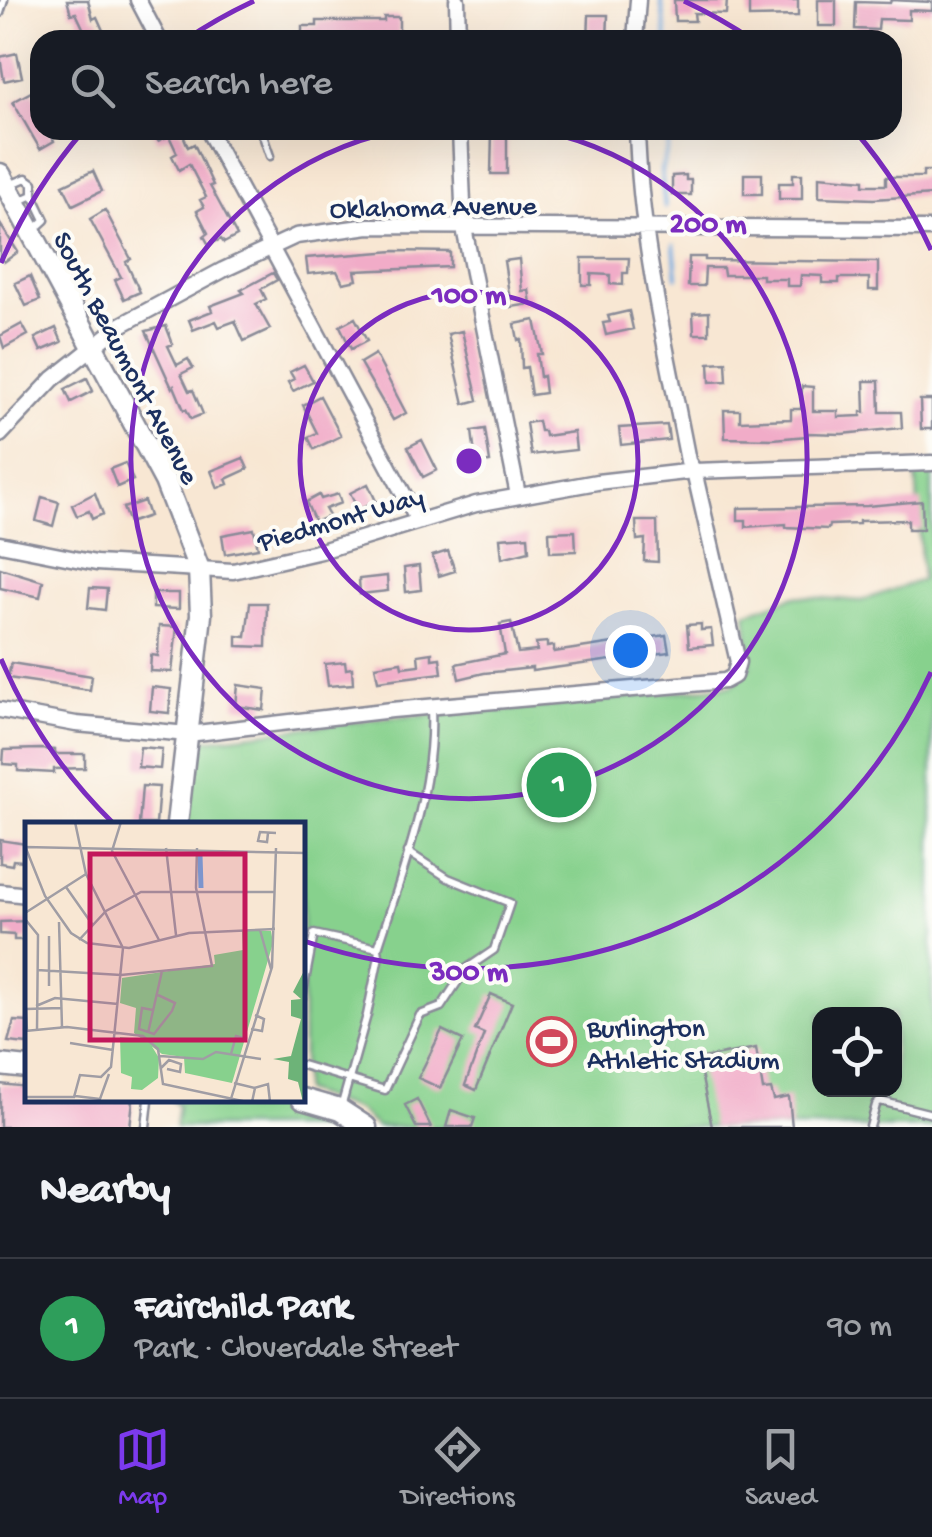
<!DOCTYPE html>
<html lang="en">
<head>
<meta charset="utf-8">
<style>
  body { margin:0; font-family:"Gochi Hand",sans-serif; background:#20242c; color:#f1f3f6 }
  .controls { position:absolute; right:30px; bottom:30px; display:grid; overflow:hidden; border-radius:20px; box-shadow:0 10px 40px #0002 }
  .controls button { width:90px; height:90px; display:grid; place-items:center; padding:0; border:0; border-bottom:2px solid #363941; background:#171b24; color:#f1f3f6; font:50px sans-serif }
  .you { position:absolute; left:630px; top:650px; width:35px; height:35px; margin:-25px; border:8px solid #fff; border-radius:50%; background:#1a73e8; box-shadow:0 0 0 15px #1a73e833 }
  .badge { display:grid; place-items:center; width:65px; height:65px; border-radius:50%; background:#7c3aed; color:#fff; font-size:32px; font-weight:700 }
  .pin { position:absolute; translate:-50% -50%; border:5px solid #fff; box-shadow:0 2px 10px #0006 }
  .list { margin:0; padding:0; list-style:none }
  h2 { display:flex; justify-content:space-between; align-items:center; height:130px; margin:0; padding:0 40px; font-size:42px }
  h2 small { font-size:32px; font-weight:400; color:#9ea1a6 }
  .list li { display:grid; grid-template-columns:65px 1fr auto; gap:30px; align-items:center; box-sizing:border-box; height:140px; padding:0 40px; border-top:2px solid #363941 }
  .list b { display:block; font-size:38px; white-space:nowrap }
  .list p { margin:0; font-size:32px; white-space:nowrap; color:#9ea1a6 }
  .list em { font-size:32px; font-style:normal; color:#9ea1a6 }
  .icon { flex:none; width:55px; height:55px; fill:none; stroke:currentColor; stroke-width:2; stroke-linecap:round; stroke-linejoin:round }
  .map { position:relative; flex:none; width:932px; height:1127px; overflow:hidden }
  .search { position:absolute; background:#171b24; box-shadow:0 10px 40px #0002; left:30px; right:30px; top:30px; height:110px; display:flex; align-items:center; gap:25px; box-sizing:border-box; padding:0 35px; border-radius:30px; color:#9ea1a6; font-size:38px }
  .sheet { height:270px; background:#171b24 }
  nav { display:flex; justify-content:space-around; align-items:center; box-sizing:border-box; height:140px; border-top:2px solid #363941; background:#171b24; font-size:28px; color:#9ea1a6 }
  nav a { display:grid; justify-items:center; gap:5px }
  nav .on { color:#7c3aed }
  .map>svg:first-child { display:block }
  .green { fill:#87d18d; stroke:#518076; stroke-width:2.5; fill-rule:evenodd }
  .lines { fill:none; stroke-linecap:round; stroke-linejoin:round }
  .stream { stroke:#71abe1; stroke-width:4 }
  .building { fill:#f1acc8 }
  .lane-casing { stroke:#8a8b98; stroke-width:11 }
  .street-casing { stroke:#8a8b98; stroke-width:19 }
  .secondary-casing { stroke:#8a8b98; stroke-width:25 }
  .lane { stroke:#fff; stroke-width:6 }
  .street { stroke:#fff; stroke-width:14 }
  .secondary { stroke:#fff; stroke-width:20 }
  .ring { fill:none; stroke:#7b2cbf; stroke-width:5 }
  .labels { text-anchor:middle; stroke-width:8; stroke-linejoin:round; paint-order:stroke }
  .street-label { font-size:28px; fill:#1b2f5e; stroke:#fdfcf7 }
  .poi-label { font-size:28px; fill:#1b2f5e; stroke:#fdfcf7; text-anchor:start }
  .inset-river { fill:none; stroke:#71abe1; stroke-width:5 }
  .inset-road { fill:none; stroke:#a09da4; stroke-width:2.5 }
  .view { fill:#c2185b; fill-opacity:0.15; stroke:#c2185b; stroke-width:5 }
  .inset-edge { fill:none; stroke:#1b2f5e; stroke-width:5 }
  .centre { fill:#7b2cbf; stroke:#fdfcf7; stroke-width:5 }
  .ring-label { font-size:30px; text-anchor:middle; font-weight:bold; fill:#7b2cbf; stroke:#fdfcf7; stroke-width:8; stroke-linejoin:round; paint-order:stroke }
</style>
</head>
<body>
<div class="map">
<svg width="932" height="1127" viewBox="0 0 932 1127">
  <rect width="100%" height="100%" fill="#fdfcf7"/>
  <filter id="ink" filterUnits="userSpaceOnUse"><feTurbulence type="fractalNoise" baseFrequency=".01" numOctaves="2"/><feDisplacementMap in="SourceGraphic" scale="20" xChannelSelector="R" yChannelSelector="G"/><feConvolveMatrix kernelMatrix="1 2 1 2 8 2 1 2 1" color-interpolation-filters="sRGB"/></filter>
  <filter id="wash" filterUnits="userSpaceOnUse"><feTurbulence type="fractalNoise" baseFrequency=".0048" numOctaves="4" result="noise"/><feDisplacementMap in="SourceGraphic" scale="40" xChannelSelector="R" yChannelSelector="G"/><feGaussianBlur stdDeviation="2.25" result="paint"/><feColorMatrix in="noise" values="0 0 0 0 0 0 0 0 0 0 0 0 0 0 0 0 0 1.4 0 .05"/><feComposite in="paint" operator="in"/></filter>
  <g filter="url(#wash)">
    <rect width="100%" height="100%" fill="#f8e7d3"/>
    <path class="green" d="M916,470H932V1127H377L357,1110L303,1091L302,824H182L196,745L204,740L385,718L535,708L733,685L751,666L746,613L795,596L861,601L922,580ZM820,1014H894V1090H820Z
      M172,1100C231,1100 295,1099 348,1127H175L178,1106Z"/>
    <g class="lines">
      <path class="stream" d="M661,0L667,40
        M665,207L661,170L668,148L669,130
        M674,245L677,277"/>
    </g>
    <g id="blocks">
      <path class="building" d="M67,0H88L93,19L97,17L106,37L82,40L79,32L84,30L76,13L71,14Z
        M674,0H727L726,14L694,13L695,21H675Z
        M749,0H798V16L749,17Z
        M818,0H836V26H818Z
        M891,0L932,2V11L909,10V20L879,19L878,30L855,29L856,2L890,3Z
        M589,15H608L607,40H588Z
        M384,17H399V40H302V26H317V21H384Z
        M17,53L22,77L4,81L0,57Z
        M33,91L40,105V130H49L54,141L40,149L13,102Z
        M152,130H181L188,147L194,144L213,185L210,186L237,236L224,243L221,239L209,245L204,236L208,233L197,211L204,207L200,200L206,197L189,164L179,170L172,156L177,153L169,136L158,141Z
        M492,130H507V174H491Z
        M93,171L102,191L73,205L63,185Z
        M923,171H932V195L874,199L819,197V176L864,180V185H886V177H923Z
        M744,174H762V194H744Z
        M793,174H802V199H779V183H793Z
        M686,175V180H691V195H672V176Z
        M105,210L131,259L126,262L140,292L124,299L115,280L121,277L90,219Z
        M0,224L18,252L4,262L0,256Z
        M395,251L450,252V267L355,271L357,280L343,283L337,271L308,274L306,258Z
        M689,257H705V260L878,262V290H869V278H839V283H822V276L801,275L800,286H787V279H762V275H724L723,268H705L704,286H688Z
        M582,258H629L628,273H623V285L610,284V275L591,274V285H582Z
        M519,259L522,291L529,290L531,304L511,307L504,261Z
        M273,273L277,280L261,289L266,299L256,304L270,329L244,341L235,321L219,327L216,321L193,330L189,320L212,311L210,306L244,293L241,290Z
        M30,276L40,300L26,306L15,283Z
        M629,311L633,329L606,335L603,323L610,322L608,316Z
        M709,312V334H694L693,313Z
        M355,318L367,341L351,349L340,326Z
        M535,320L542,354H537L540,377L543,376L545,393L531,395L527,367L522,368L521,339L518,340L515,324Z
        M22,324L28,335L4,348L0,336Z
        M166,326L173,344L168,346L177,365L188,359L193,368L181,374L189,391L193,390L203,414L191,419L186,409L184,410L174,386L172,388L146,331Z
        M56,328L62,342L41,351L35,338Z
        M462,331L478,400L464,404L448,334Z
        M375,354L406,413L393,420L360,363Z
        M726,362L727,381L710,382L709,363Z
        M304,365L313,381L293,391L288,382L294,379L290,372Z
        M87,378L93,391L71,402L65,389Z
        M864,381H879L880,412H901L902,428L842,434L807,433V436L773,439L725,438L724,410H740V421L791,419V409H801L802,386L813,387V411H838V417L861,416V412H865Z
        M320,396L341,436L314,449L308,437L317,433L303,405Z
        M920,400H932V429H921Z
        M538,421L540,431H544L545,436L574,432L576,450L531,455L526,423Z
        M667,425L669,440L621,445L619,428Z
        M485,429L490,462L476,464L472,431Z
        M422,440L437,470L423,477L408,447Z
        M243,458L248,469L226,479L228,484L218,488L211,471Z
        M125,463L133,480L117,487L110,469Z
        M368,484L376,501L358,510L350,493Z
        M95,493L103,514L92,519L89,511L77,516L72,505Z
        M338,494L341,503L325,509L329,516L315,522L306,502L319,495L321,499Z
        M42,497L59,502L53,526L36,521Z
        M144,501L149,516L129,523L123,508Z
        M922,501L923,529H908V520L859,521V524L829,525L828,529L786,527V524L746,527V520H738V508L867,506Z
        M636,521H657L658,562L644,561L645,539L637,540Z
        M254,529L258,548L225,554L222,535Z
        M575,531L576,551L550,552L549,532Z
        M528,536L529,551L502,558L500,538Z
        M448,551L455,571L439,576L432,556Z
        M419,566L421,590L406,592L404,568Z
        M0,568L43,581L40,597L0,588Z
        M387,576L388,591L360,594L359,579Z
        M90,588L107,589L105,610L88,608Z
        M153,593H179V609L153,608Z
        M250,603H267L266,647L237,646V636L246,637Z
        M511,622L518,653L537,651L536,643L547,642V647L554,646V652L666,635L669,652L532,671V668L484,673L459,679L456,664L505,654L500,624Z
        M701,624V630L711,629L713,645L689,647L687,625Z
        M159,626L177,627L172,672L150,671L151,655L158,656Z
        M432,653V659L440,658L442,673L378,681L375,666L401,662L402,667L419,665L418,655Z
        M345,662L346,669L352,668L353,684L328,686L325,664Z
        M11,663L92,676L90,690L8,678Z
        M238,685L266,689L264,710L236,706Z
        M152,687L171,689L169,713L150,711Z
        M140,747L162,749L160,769L138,767Z
        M40,749L55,750V754H85V768L54,769V773L18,771V765L3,764L4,750Z
        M142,786L159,787L156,824H139Z
        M0,840L26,844L23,861L13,860L12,865L0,863Z
        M28,921V940H14V935L0,934V922Z
        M491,994L512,1003L476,1090L465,1085L484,1034L475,1030Z
        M14,1021L28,1022V1044L8,1042Z
        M442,1030L463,1040L440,1088L418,1078Z
        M756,1048L763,1090L771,1089L774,1100L789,1097L792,1127H712L698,1059Z
        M0,1084L28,1087V1100H133L130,1127H0Z
        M417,1099L431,1127H416L405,1105Z
        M451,1110L475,1118L472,1127H446Z"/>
    </g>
  </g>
  <g filter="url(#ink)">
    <use href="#blocks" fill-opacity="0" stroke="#8a8b98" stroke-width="2.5"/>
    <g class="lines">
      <defs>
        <path id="lane" d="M0,13L4,0
          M261,130L270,156
          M12,184L26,178L33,183V195L20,201
          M33,195L45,220L34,230
          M302,997L314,934L378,948
          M302,1065L385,1090L420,1015L441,1007L466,969L494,950L510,903L448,878L408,852
          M342,1104L367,1015L379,956L378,948C402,873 435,789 431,709
          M146,1127L149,1100
          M870,1127L876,1105L880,1101L932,1114"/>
        <path id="street" d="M138,0L159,40
          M457,0L458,40
          M635,40L638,0
          M208,130L417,519
          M460,130L464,228L518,495
          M0,435L53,379L121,325L223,270L296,236L369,226L932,229
          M0,544L96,563L233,571L321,551L476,504L597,482L694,471L932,463
          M0,710L76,724L188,734L392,710L725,681L734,676L738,662L694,471L688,461C667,351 640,241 637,130
          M0,892L28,895"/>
        <path id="secondary" d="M0,174L165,481L199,569L201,615L177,824
          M0,1065L28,1068
          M302,1099L340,1110L366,1127"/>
      </defs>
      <use href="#lane" class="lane-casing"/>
      <use href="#street" class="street-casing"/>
      <use href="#secondary" class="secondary-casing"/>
      <use href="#lane" class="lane"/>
      <use href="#street" class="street"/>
      <use href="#secondary" class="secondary"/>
    </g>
  </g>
  <g class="ring">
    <circle cx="469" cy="461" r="169"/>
    <path d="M539 130A338 338 0 1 1 399 130"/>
    <path d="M931 672A508 508 0 0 1 304 941M113 823A508 508 0 0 1 1 659M1 263A508 508 0 0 1 83 131M185 40A508 508 0 0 1 254 1M684 1A508 508 0 0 1 753 40M855 131A508 508 0 0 1 931 250"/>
  </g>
  <defs>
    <symbol id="stadium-ring" viewBox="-11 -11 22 22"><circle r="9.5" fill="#fdfcf7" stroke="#d1495b" stroke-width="1.5"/><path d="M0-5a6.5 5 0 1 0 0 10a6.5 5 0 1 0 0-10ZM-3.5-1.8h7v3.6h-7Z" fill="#d1495b"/></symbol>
  </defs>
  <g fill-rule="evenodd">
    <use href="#stadium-ring" x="524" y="1014" width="55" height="55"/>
  </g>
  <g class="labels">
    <g class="street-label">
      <text transform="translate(433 205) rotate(-1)" y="10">Oklahoma Avenue</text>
      <text transform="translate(128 357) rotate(62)" y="10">South Beaumont Avenue</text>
      <text transform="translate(340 517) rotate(-16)" y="10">Piedmont Way</text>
    </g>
    <g class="poi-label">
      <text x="587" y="1036">Burlington<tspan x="587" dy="32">Athletic Stadium</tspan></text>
    </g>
  </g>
  <g transform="translate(25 822)">
    <rect width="280" height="280" fill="#f8e7d3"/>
    <path d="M217,109H246L248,121L207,261L160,251L159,235L137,232L109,211L111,186L95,181L97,156L190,142L189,133L218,128ZM95,215L123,218L134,236L133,256L117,268L106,267L107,255L96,251Z" fill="#87d18d"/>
    <path d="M280,147V280H278L273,260L263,257L264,240L248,237L266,234L276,197L266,194V178L276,177L268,170Z" fill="#6db378"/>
    <path class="inset-river" d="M175,33L176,66"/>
    <path class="inset-road" d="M96,0L87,29L134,118M243,11L242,20L233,19L235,10L251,11M0,24L20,74L46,111L62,121L104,126L164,111L250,107M0,25L280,31M141,26L151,113M41,65L67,102M0,91L61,52M0,97L13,113L12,208M34,100L37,205M235,108L246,147M54,118L81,89L116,70H249M12,148L96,153L187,144L171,66L172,26M24,164V114M11,184L30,176L93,182M128,188L117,186L114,207L129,212L147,189L150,181L133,173M226,207L237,209L239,197L230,193M0,209L42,205L118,214L133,227L138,262L222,280M2,209L1,187L37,186M123,211L137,149M45,221L88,228M206,232L211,214L222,217M135,234L178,237L191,230L236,237M135,247L144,238L156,242L155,250L142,247M209,261L230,266L227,280M229,266L243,262L245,280M50,274L75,277L84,252M0,275H49L55,253L76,255L86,245L98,126L61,52L50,0M205,280L247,145L251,26"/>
    <path class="view" d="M65,32H220V218H65Z"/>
    <rect width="280" height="280" class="inset-edge"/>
  </g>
  <circle cx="469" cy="461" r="15" class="centre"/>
  <g class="ring-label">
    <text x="708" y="232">200 m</text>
    <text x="469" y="303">100 m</text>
    <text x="469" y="980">300 m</text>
  </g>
</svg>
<div class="controls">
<button><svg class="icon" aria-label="locate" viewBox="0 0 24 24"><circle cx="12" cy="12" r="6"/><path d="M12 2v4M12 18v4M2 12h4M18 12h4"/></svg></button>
</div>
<div class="you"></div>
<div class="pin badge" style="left:559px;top:785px;background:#2e9e5b">1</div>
<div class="search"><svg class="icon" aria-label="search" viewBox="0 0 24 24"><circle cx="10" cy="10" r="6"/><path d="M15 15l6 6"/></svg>Search here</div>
</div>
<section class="sheet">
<h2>Nearby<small></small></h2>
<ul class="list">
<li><span class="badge" style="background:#2e9e5b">1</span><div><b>Fairchild Park</b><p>Park · Cloverdale Street</p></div><em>90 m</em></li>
</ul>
</section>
<nav>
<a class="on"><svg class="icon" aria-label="map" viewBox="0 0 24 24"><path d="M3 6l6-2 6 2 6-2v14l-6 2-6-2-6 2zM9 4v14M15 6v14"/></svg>Map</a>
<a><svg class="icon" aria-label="directions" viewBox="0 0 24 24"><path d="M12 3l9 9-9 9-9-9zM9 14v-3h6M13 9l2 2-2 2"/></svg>Directions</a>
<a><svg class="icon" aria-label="saved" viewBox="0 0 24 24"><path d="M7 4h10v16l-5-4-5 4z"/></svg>Saved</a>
</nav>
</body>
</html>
